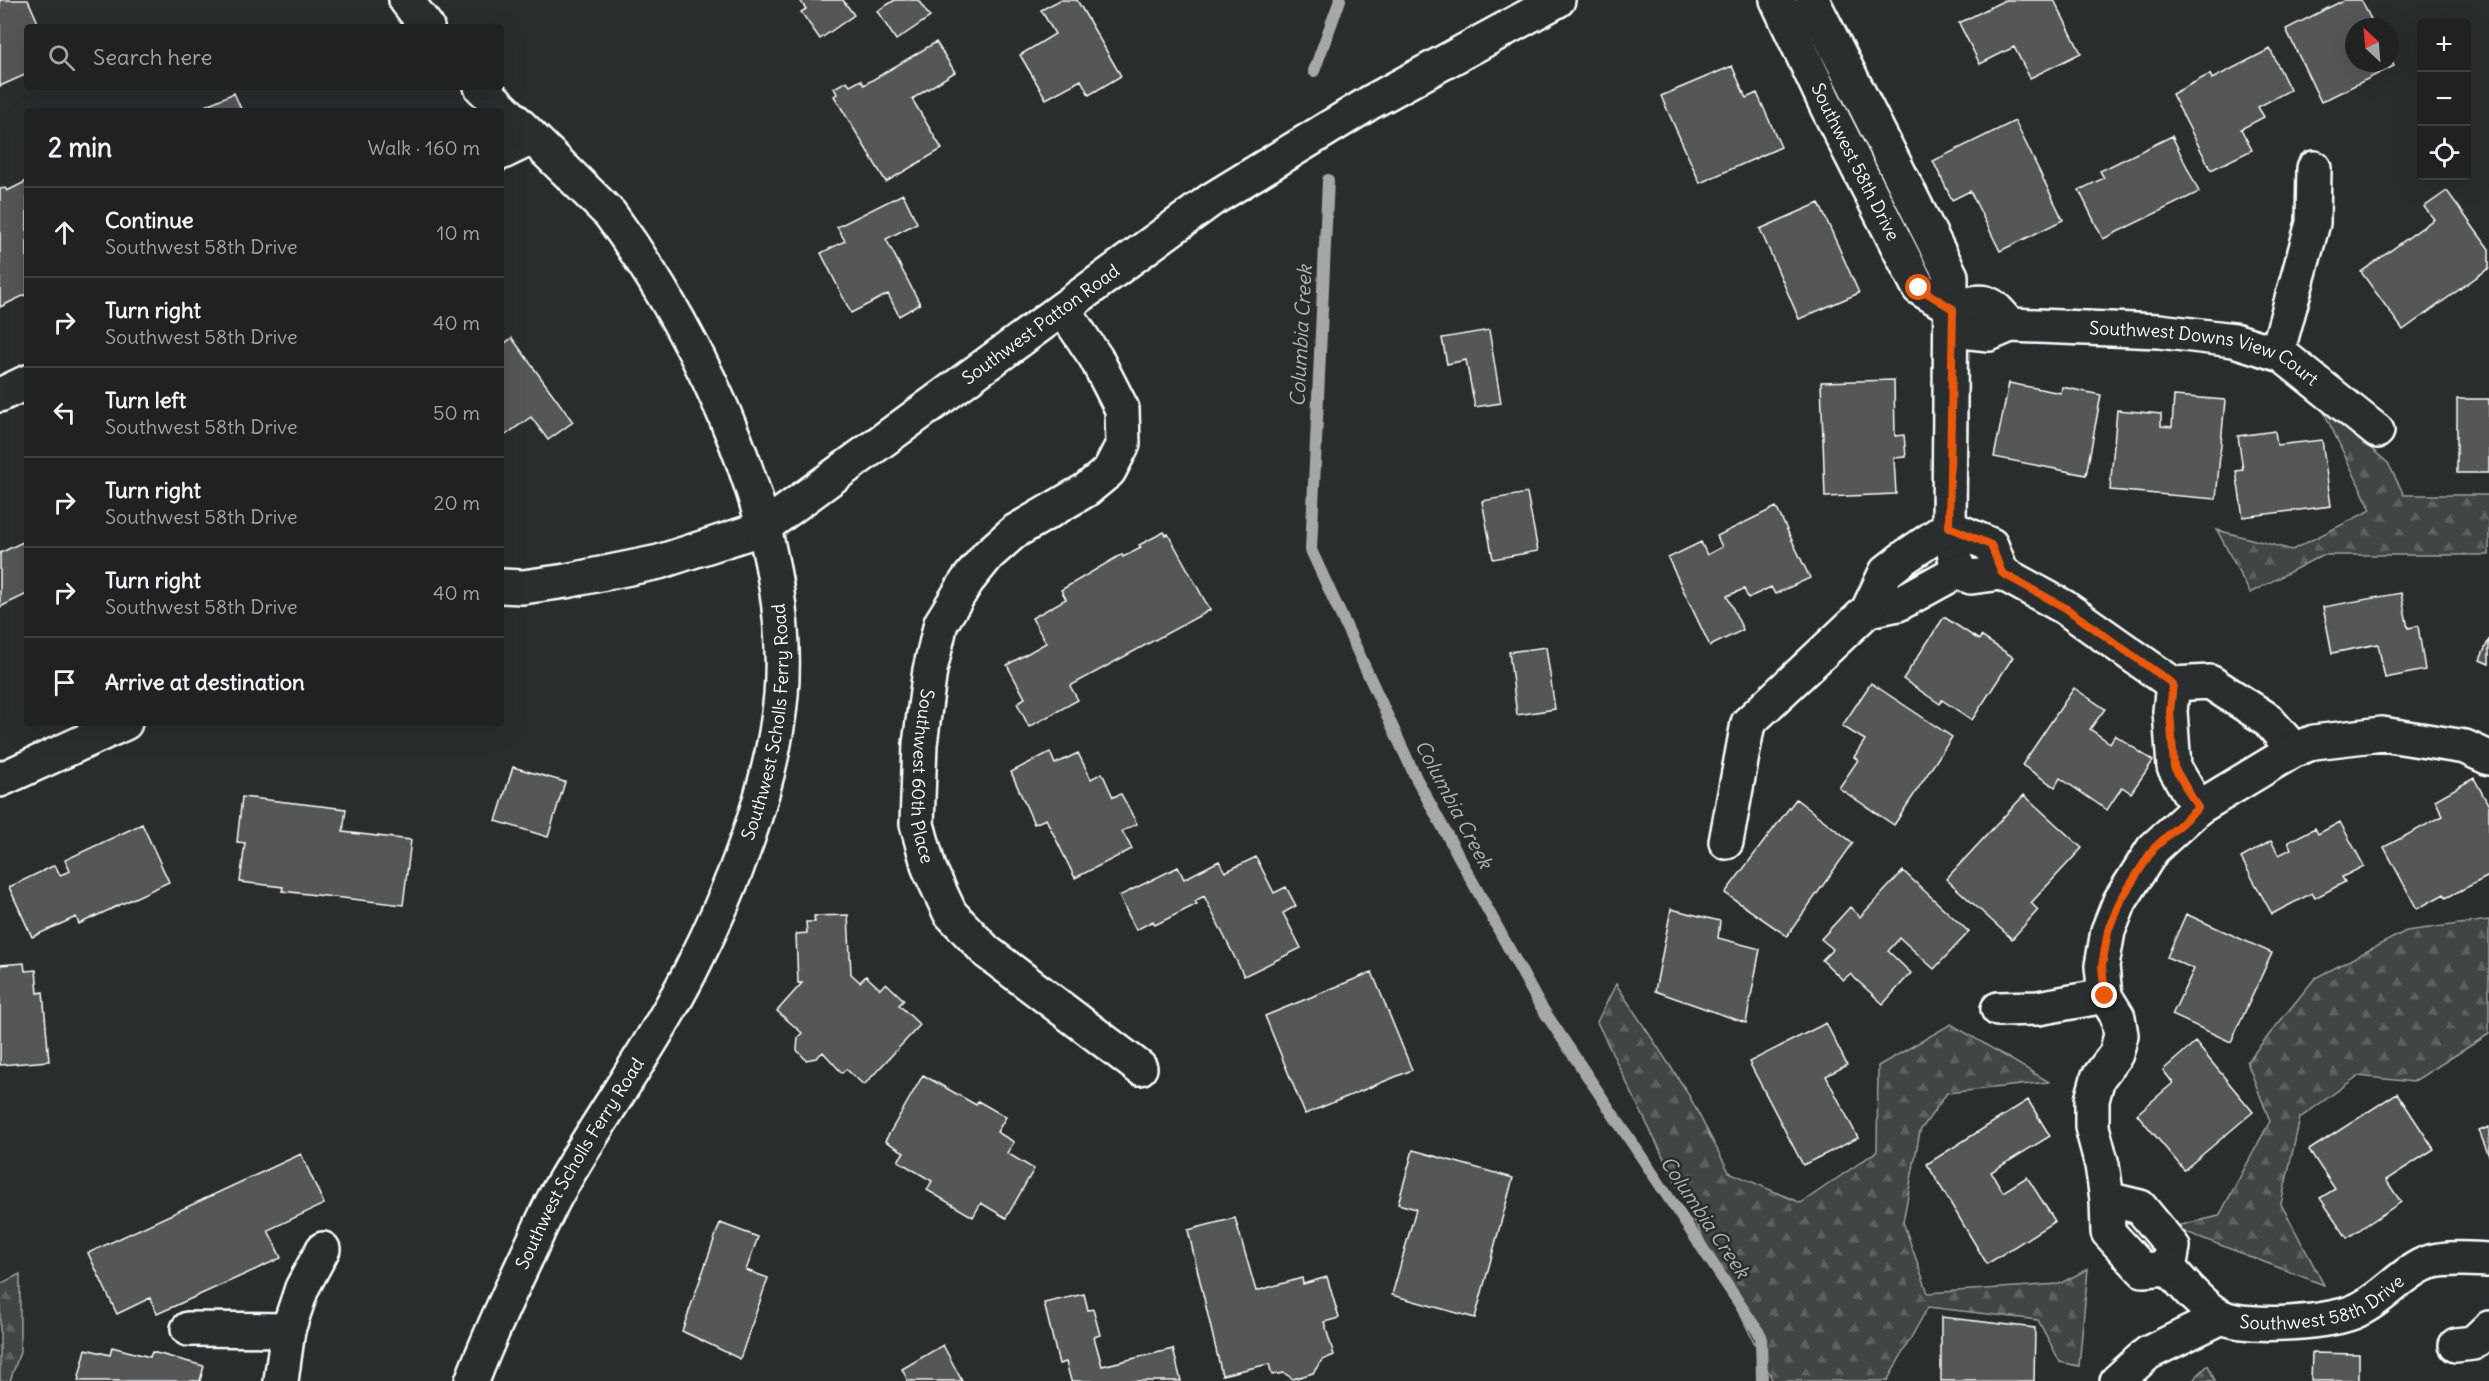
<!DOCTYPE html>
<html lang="en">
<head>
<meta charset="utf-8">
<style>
  body { margin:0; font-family:Delius,sans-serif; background:#2d2f2f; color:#f1f3f6 }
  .controls { position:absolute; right:18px; top:18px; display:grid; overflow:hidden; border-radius:6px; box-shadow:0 6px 24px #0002 }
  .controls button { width:54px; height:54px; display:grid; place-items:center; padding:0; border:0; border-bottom:2px solid #3d3f40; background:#202222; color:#f1f3f6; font:30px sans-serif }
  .compass { position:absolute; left:2345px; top:18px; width:54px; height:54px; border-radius:50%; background:#202222; box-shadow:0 6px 24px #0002; rotate:334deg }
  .stop { position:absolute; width:18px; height:18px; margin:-14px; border:4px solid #ea580c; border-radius:50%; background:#fff }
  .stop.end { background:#ea580c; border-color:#fff; box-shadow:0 2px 6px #0008 }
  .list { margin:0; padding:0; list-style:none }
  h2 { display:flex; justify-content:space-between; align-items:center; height:78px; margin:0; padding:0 24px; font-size:26px }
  h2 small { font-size:20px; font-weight:400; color:#a2a4a5 }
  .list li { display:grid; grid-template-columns:39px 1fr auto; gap:18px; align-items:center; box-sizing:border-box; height:90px; padding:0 24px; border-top:2px solid #3d3f40 }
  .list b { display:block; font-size:22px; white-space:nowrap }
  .list p { margin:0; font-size:20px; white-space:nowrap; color:#a2a4a5 }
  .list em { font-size:20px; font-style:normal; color:#a2a4a5 }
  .icon { flex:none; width:33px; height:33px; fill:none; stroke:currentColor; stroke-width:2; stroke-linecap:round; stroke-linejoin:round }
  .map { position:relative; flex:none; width:2489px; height:1381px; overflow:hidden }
  .search { position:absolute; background:#202222; box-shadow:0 6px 24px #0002; left:24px; top:24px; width:480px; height:66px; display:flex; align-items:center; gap:15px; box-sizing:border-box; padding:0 21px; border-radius:6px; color:#a2a4a5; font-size:22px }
  .panel { position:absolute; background:#202222; box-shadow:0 6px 24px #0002; left:24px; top:108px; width:480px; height:618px; border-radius:6px }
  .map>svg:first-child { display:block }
  .forest { fill:url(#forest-firs); stroke:#a0a2a2; stroke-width:1.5 }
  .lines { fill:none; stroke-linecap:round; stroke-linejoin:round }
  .stream { stroke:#a6a7a7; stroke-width:12 }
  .building { fill:#555758; stroke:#fff; stroke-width:1.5 }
  .minor-casing { stroke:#fff; stroke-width:38 }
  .major-casing { stroke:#fff; stroke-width:38 }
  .minor { stroke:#2a2d2e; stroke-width:33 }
  .major { stroke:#2a2d2e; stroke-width:33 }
  .route { stroke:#ea580c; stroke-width:8 }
  .labels { text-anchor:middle; stroke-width:5; stroke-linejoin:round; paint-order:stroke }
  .street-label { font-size:18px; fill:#fff; stroke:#2a2d2e }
  .water-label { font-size:20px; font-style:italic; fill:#b4b6b6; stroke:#2a2d2e }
</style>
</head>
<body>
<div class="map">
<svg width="2489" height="1381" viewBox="0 0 2489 1381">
  <defs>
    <pattern id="forest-firs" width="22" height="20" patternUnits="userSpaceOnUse" patternTransform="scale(1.5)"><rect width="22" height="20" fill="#414445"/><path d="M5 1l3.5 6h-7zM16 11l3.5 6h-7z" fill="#5e6061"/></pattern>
  </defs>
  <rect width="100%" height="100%" fill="#2a2d2e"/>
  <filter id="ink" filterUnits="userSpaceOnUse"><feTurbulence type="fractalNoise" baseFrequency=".0167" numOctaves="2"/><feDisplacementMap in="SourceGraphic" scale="12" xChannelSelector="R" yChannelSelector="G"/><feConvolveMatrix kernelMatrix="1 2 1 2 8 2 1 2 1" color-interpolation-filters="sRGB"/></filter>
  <g filter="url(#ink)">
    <path class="forest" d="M2321,406L2388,463L2404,495H2489V555H2322L2250,593L2217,530L2292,550L2371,510Z
      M2489,920V1034L2413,1082L2358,1076L2300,1118L2281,1204L2324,1285L2173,1227L2219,1216L2270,1121L2247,1062L2315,978L2406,931Z
      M1616,984L1686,1090L1729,1172L1801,1203L1877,1151L1878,1066L1951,1024L2049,1082L1947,1093L1920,1131L1903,1222L1928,1293L2059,1284L2088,1269L2079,1366L2060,1362L2038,1320L1928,1307L1887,1381H1773L1597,1022Z
      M20,1274V1352L10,1381H0V1284Z
      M2208,1365L2215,1381H2192Z"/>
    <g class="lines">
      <path class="stream" d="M1314,71L1340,0
        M1328,180L1311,550L1416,778L1538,1002L1761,1336L1762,1381"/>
    </g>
    <path class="building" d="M0,0H28L40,27H27V74L0,86Z
      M800,0H843L854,15L820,39L801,12L806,9Z
      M895,0H918L930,17L896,40L877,11Z
      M1060,0H1077L1121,76L1089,95L1081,80L1046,99L1020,55L1055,34L1041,10Z
      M2005,0H2054L2081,53L2030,78L2014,47L1980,64L1959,23Z
      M2344,0H2361L2375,27H2354V63H2390V57L2394,66L2321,102L2286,29Z
      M936,42L955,72L912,99L942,149L886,182L834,96L837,94L834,88L847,81L850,86L861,80L864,85Z
      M2270,49L2290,90L2258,107L2264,117L2241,129L2252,150L2211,170L2172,94L2210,74L2212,79Z
      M1732,66L1746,98L1757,93L1781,147L1700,183L1661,96Z
      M234,93L242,111H186L193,108L198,109Z
      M2015,121L2063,220L2000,251L1970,191L1952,200L1933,161Z
      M2172,136L2199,192L2103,239L2079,190L2104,178L2100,171Z
      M27,181V294L0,307V189L5,188L7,191Z
      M2447,191L2489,249V268L2403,330L2361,272L2434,219L2424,207Z
      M903,194L917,223L886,239L920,304L899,316L888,294L851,313L821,253L845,241L837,227Z
      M1819,203L1859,293L1799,319L1760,229Z
      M1489,330L1501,403L1475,407L1466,360L1447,364L1442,338Z
      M512,338L573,422L548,440L531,417L501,438V346Z
      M1894,380L1895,436L1904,435L1906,457L1894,458L1896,494L1825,497L1821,382Z
      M2009,383L2061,393L2062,387L2101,395L2086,475L1994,457Z
      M2174,396L2225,400L2216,499L2110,490L2117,410L2161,414V426L2172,427Z
      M2457,399H2489V473H2457Z
      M2275,431L2277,445L2322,440L2331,506L2243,517L2236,471L2243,470L2238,436Z
      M1527,493L1538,551L1493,559L1482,501Z
      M1776,507L1810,578L1775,594L1771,587L1748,598L1744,589L1727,596L1743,630L1710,646L1668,558L1701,542L1707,555L1722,547L1717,536Z
      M1164,532L1166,535L1168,534L1210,610L1070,686L1078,700L1029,727L1017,703L1025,698L1007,665L1046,643L1032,618L1066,599L1061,590L1122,554L1123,557L1141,548L1139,545Z
      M27,540V594L0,607V553Z
      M2401,593L2408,628L2418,626L2425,670L2385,678L2378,644L2332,653L2323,607Z
      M1944,617L1979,640L1981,636L2013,657L1972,720L1942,700L1940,704L1903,679Z
      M2489,639V664L2480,660Z
      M1546,647L1555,709L1517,715L1509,652Z
      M1871,683L1952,737L1894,825L1839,788L1858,760L1854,757L1865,740L1842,726Z
      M2074,688L2105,709L2090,729L2110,743L2115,735L2153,761L2131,793L2122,787L2107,810L2060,778L2055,787L2022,765Z
      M1050,752L1055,764L1078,753L1091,779L1102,773L1113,797L1121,794L1137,824L1122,831L1132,849L1075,878L1046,819L1034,824L1011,772Z
      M513,767L565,782L548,837L496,821Z
      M2474,778L2489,806V876L2446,898L2444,894L2417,909L2384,847L2443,816L2435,800Z
      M2024,795L2082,848L2031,903L2038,910L2012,939L1946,879Z
      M242,797L346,809L343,832L411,840L403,905L282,891L283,887L240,882L245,843L237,842Z
      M1796,799L1853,843L1787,936L1725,893Z
      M2340,822L2364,866L2342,877L2345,882L2315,898L2312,893L2272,914L2241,858L2271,841L2279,855L2291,849L2288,842L2315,828L2318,834Z
      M142,824L169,882L79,924L76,917L32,937L9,887L55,865L60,875L70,871L65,860Z
      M1256,857L1274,893L1286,887L1296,906L1283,913L1301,948L1244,976L1204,896L1195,901L1197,904L1155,925L1153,921L1136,930L1119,896L1178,867L1184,879L1219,861L1225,872Z
      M1903,871L1969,932L1934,969L1900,938L1888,951L1911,973L1883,1004L1850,974L1843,980L1822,960L1833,949L1821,939L1850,907L1860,917Z
      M1671,909L1720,921L1718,938L1760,949L1746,1023L1655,991Z
      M2186,914L2272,953L2231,1042L2172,1015L2194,969L2167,957Z
      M848,915L851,974L860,982L866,976L880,989L886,983L904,1000L899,1005L920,1025L864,1085L846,1069L842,1073L823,1052L816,1058L806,1060L797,1050L798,1037L802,1033L777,1011L802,983H798L796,934L807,933L806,922H815L814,916Z
      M24,963L25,971L36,970L38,993L43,992L49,1061L0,1065V965Z
      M1372,972L1412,1070L1305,1114L1265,1016Z
      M1826,1023L1847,1065L1826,1076L1858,1138L1803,1165L1749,1062Z
      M2195,1042L2253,1112L2184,1170L2137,1114L2173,1083L2163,1070Z
      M923,1075L976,1105L978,1101L1006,1117L997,1132L1014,1142L1007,1153L1034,1169L1006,1218L981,1203L973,1217L927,1190L932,1181L898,1161L904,1152L885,1141Z
      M2397,1093L2434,1149L2386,1180L2401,1202L2347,1238L2320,1198L2335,1189L2309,1150Z
      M2028,1100L2050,1136L1991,1172L2003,1192L2027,1177L2055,1221L1987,1264L1927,1164Z
      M2489,1127V1156L2479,1131Z
      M1413,1150L1513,1178L1475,1318L1392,1295L1416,1209L1398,1204Z
      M301,1154L324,1204L268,1230L281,1258L157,1314L150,1298L117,1314L88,1253Z
      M1235,1218L1256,1291L1302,1278L1303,1284L1327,1277L1339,1318L1324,1322L1334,1355L1322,1360L1313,1373L1293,1379L1284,1373L1272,1375L1269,1364L1222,1375L1188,1230Z
      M720,1223L758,1237L746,1270L768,1278L740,1359L682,1331Z
      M1084,1294L1088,1310L1093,1309L1100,1335L1094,1337L1102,1366L1173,1349L1181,1381H1071L1066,1362L1059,1364L1044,1303Z
      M1941,1317L2035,1328L2034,1381H1941Z
      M943,1345L962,1381H908L902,1369Z
      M112,1347L150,1357L152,1352L204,1366L200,1381H78L86,1349L110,1355Z
      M2312,1353L2359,1354V1381H2311Z"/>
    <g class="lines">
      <defs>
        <g id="minor">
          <path id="s1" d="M1777,0L1828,109L1919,288L1953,309L1971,332L1989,334L2010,325L2159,331L2234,340L2282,355L2377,431"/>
          <path d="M1812,0L1951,276L1949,527L1958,571L1971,577L2002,573L2064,607L2173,684"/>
          <path d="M501,153L532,138"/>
          <path id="s2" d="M1063,309L1096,358L1122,409L1123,444L1109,471L1086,490L1014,532L988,555L967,581L941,623L930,670L920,744L917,824L929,868L950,913L987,952L1140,1068"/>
          <path d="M1953,309C1985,298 1988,298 2010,325"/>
          <path d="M2277,353L2313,223L2314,168"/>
          <path d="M0,395L27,382"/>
          <path d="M1949,527L1991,545L2002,573"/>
          <path id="s3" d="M501,586L523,587L566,581L659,562L763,528L1211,200L1371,102L1558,0"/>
          <path d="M1868,610L1898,604L1958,571"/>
          <path d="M2173,684L2210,682L2267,719L2294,750"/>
          <path d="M2173,684L2170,711L2174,767L2198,808"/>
          <path d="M0,780L125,723"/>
          <path d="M1726,842L1748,723L1868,610L1886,572L1905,557L1949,527"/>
          <path d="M1998,1009L2038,1008L2105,996"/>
          <path id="s4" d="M2107,1199L2140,1207L2173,1247L2169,1268C2182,1283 2204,1309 2222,1317C2248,1329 2332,1323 2358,1310C2383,1299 2406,1269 2430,1262C2447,1257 2471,1259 2489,1260"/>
          <path d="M2169,1268L2143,1270L2108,1232L2107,1199L2102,1165L2092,1127V1100L2098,1078L2116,1054L2121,1035L2118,1017L2105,996L2102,966L2108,931L2120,901L2153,849L2198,808L2294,750L2314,742L2382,734L2465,747L2489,758"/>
          <path d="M188,1329L288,1330"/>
          <path d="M2456,1345L2473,1343L2489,1328"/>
          <path d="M281,1381L288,1330L302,1288L323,1249"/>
          <path d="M2117,1381L2148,1353L2222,1317"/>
        </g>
        <g id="major">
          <path d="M406,0L427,27"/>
          <path id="s5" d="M472,1381C488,1339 507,1298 526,1258C537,1235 547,1210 560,1188C601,1116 651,1048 689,974C731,892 773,787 781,695C794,533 704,342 610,214L481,87"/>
        </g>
      </defs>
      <use href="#minor" class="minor-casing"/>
      <use href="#major" class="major-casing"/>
      <use href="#minor" class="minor"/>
      <use href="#major" class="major"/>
    </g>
  </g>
  <g class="lines" filter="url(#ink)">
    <path class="route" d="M1919,288L1953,309L1949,527L1991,545L2002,573L2064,607L2173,684L2170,711L2174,767L2198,808L2153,849L2120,901L2108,931L2102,966L2105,996"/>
  </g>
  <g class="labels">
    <g class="street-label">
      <text dy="6" stroke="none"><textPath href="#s1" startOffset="180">Southwest 58th Drive</textPath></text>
      <text dy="6" stroke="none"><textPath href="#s3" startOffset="614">Southwest Patton Road</textPath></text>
      <text dy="6" stroke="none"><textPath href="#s1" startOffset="630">Southwest Downs View Court</textPath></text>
      <text dy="6" stroke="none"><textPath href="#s5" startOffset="729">Southwest Scholls Ferry Road</textPath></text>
      <text dy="6" stroke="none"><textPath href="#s2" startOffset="568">Southwest 60th Place</textPath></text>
      <text dy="6" stroke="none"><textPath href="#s5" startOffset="243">Southwest Scholls Ferry Road</textPath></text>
      <text dy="6" stroke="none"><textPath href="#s4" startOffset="285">Southwest 58th Drive</textPath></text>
    </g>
    <g class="water-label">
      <text transform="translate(1301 336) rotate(-87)" y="7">Columbia Creek</text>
      <text transform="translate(1454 804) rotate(62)" y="7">Columbia Creek</text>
      <text transform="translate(1705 1217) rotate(56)" y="7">Columbia Creek</text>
    </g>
  </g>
</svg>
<div class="controls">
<button>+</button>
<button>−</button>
<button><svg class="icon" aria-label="locate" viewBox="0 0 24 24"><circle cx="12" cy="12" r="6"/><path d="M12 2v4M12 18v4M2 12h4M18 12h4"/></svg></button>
</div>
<svg class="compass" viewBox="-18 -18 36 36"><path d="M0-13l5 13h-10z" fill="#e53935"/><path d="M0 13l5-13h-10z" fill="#a2a4a5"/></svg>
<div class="stop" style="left:1919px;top:288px"></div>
<div class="stop end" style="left:2105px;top:996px"></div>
<div class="search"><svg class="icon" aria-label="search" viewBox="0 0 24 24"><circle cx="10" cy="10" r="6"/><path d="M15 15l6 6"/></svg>Search here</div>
<section class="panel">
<h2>2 min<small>Walk · 160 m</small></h2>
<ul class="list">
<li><svg class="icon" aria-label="ahead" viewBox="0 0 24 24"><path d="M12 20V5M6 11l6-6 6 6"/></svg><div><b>Continue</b><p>Southwest 58th Drive</p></div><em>10 m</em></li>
<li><svg class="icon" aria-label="right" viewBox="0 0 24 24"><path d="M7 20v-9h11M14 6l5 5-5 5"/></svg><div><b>Turn right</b><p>Southwest 58th Drive</p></div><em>40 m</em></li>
<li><svg class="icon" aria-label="left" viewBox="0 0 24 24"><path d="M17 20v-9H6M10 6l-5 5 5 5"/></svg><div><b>Turn left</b><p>Southwest 58th Drive</p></div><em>50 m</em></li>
<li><svg class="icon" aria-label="right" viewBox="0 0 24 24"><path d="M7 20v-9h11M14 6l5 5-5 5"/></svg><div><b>Turn right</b><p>Southwest 58th Drive</p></div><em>20 m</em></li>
<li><svg class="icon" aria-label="right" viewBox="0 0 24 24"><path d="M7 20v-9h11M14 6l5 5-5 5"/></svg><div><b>Turn right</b><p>Southwest 58th Drive</p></div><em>40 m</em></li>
<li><svg class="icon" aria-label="arrive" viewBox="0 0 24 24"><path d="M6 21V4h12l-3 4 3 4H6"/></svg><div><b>Arrive at destination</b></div></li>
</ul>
</section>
</div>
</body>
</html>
